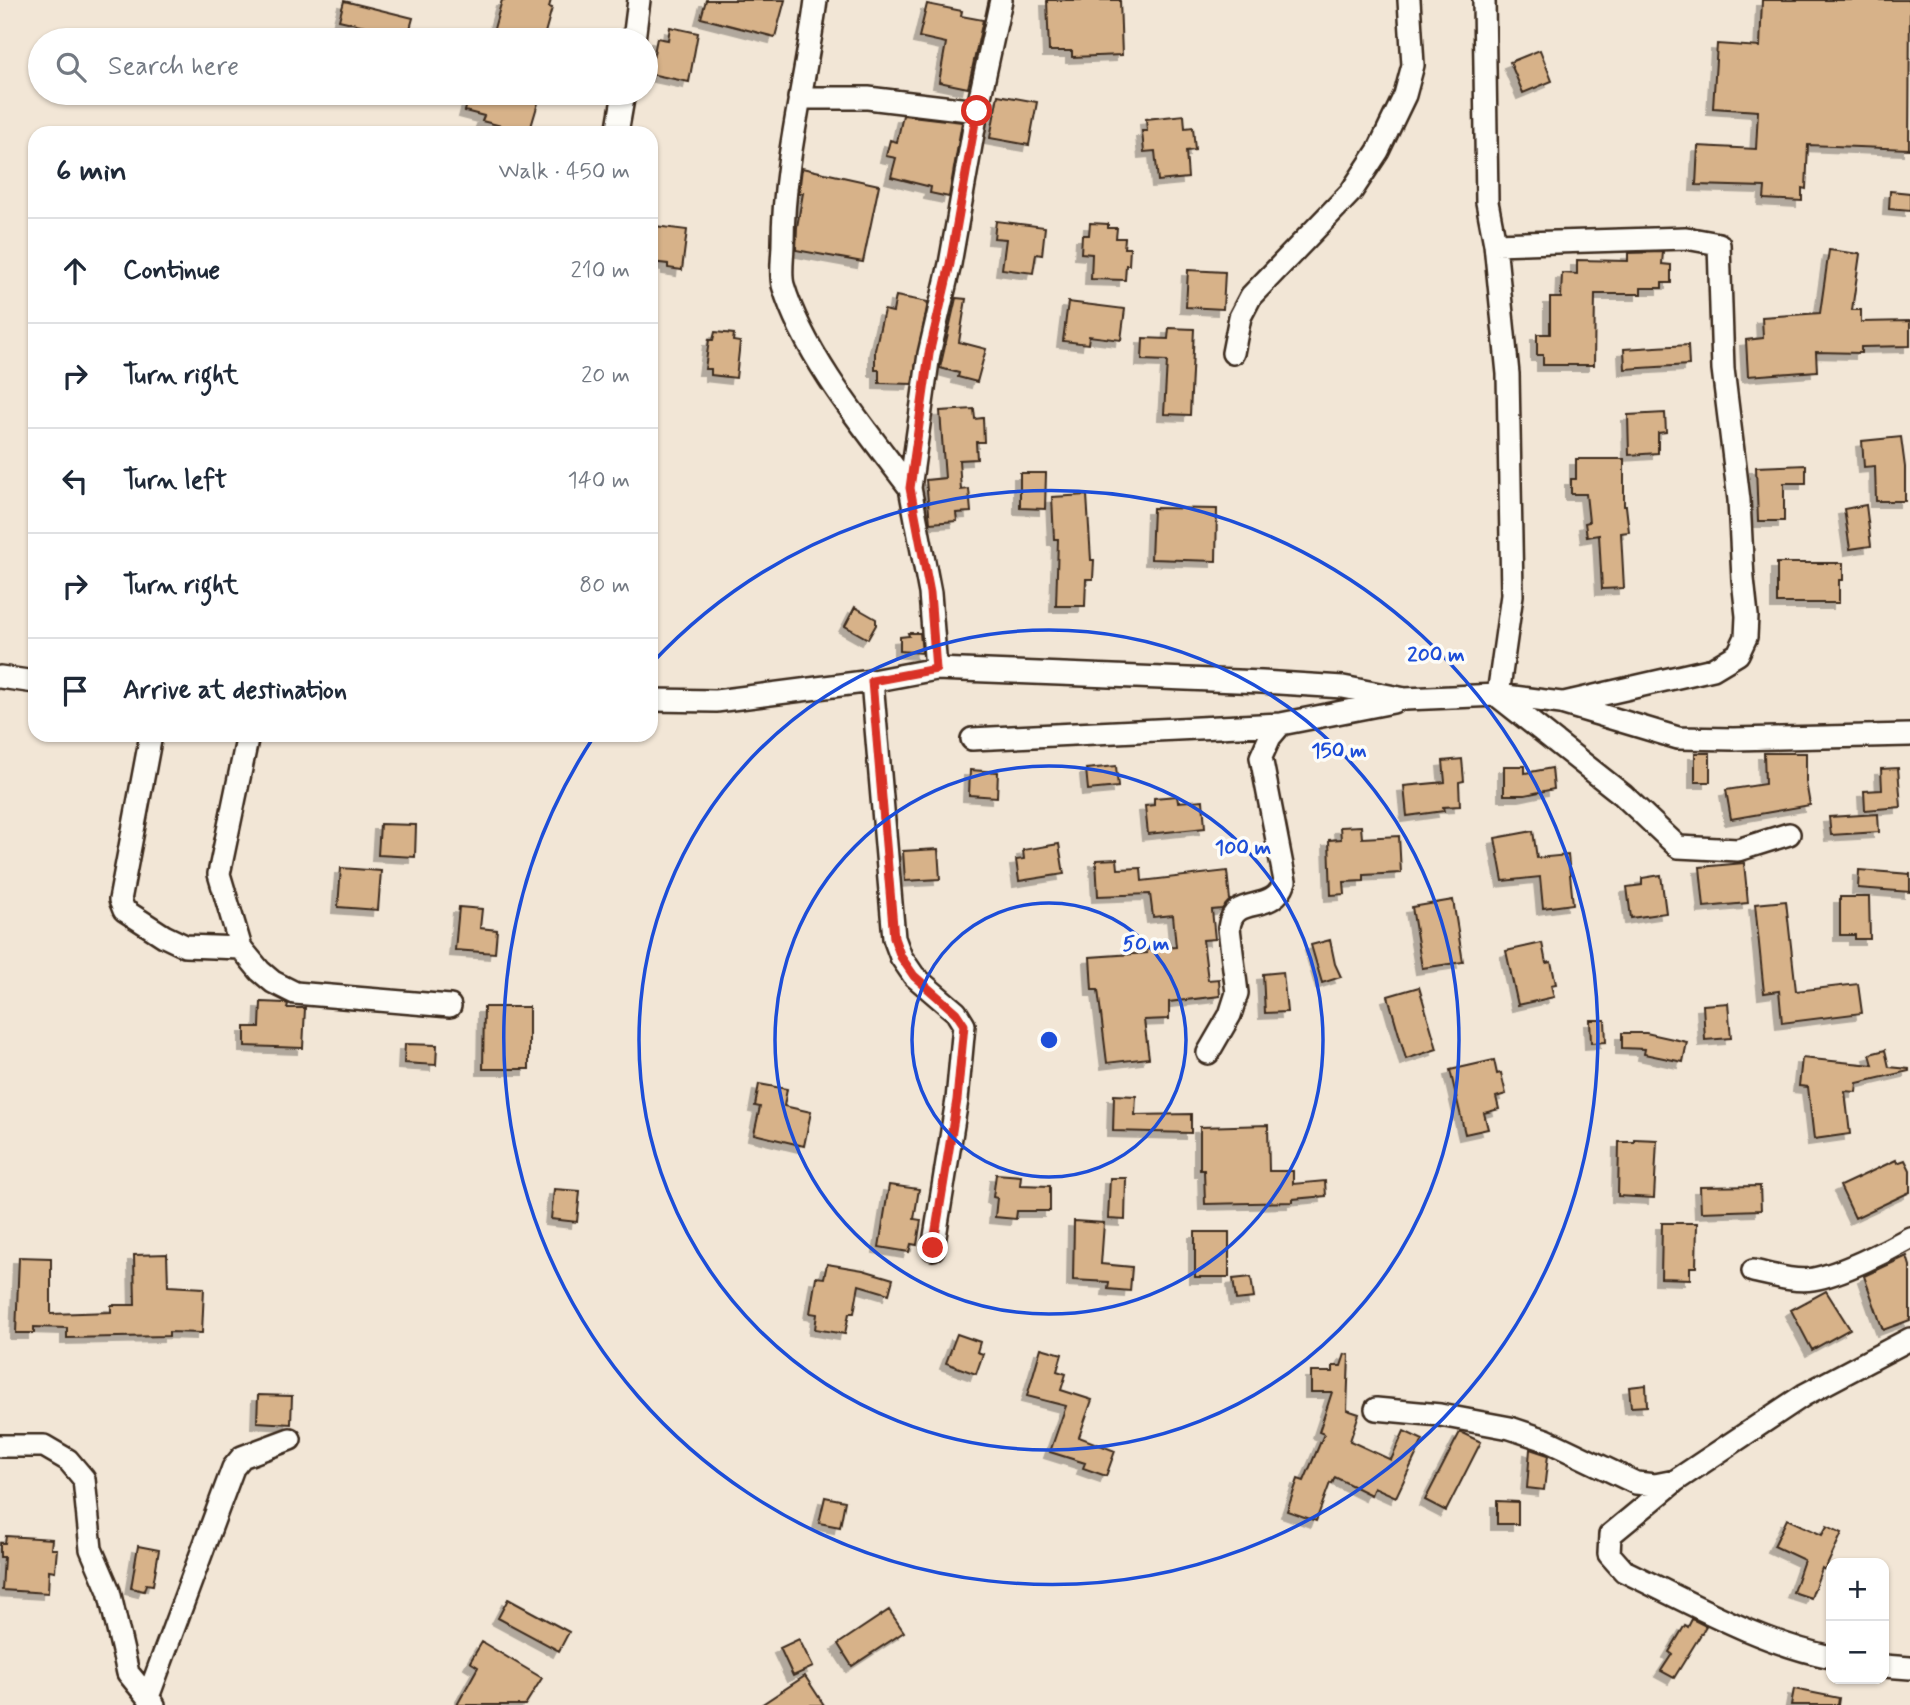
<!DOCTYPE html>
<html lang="en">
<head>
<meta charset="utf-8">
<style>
  body { margin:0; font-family:Mynerve,sans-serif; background:#f2f2f3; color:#1f2937 }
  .controls { position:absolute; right:21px; bottom:21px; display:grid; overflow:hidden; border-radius:14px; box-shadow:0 2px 5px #0004 }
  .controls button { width:63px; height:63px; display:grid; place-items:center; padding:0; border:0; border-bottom:2px solid #e0e1e3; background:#fff; color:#1f2937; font:35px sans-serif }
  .stop { position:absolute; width:21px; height:21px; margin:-16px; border:5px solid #d93025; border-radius:50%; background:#fff }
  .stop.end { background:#d93025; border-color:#fff; box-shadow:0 2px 7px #0008 }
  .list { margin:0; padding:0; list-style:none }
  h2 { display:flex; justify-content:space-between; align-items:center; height:91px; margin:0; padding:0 28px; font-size:30px }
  h2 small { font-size:23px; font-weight:400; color:#747a83 }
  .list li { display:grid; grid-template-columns:46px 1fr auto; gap:21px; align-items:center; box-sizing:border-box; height:105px; padding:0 28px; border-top:2px solid #e0e1e3 }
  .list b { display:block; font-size:26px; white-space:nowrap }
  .list em { font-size:23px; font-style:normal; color:#747a83 }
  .icon { flex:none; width:38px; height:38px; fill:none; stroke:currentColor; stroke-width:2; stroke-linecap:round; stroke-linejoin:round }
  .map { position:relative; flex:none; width:1910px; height:1705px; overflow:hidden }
  .search { position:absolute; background:#fff; box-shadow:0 2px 5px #0004; left:28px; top:28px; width:630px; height:77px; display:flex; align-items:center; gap:18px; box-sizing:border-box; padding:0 24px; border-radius:38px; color:#747a83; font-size:26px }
  .panel { position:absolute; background:#fff; box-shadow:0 2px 5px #0004; left:28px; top:126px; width:630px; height:616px; border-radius:21px }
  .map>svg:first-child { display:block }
  .building { fill:#d7b289; stroke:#3b2a1e; stroke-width:2; filter:url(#shadow) }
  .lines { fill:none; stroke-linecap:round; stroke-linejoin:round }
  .minor-casing { stroke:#3b2a1e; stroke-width:26 }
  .minor { stroke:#fdfcf7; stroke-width:21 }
  .route { stroke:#d93025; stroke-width:9 }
  .ring { fill:none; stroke:#1d4ed8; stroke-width:3.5 }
  .centre { fill:#1d4ed8; stroke:#fdfcf7; stroke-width:3.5 }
  .ring-label { font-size:21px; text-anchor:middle; font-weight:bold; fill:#1d4ed8; stroke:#fdfcf7; stroke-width:7; stroke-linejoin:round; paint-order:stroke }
</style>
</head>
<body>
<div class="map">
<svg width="1910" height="1705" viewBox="0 0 1910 1705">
  <defs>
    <filter id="shadow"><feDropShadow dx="-6" dy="6" stdDeviation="0" flood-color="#0004"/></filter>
  </defs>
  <rect width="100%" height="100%" fill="#f2e6d6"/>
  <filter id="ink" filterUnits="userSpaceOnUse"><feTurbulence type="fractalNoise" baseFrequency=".0143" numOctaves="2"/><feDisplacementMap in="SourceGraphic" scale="14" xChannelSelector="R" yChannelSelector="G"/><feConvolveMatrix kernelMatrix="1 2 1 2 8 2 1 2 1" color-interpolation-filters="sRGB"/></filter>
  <g filter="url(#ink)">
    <path class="building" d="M502,0H551L549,7L552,8L543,40H508L492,36Z
      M706,0H785L775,37L701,18Z
      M1047,0H1120L1122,55L1072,57V51H1049Z
      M1762,0H1910L1909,149L1808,145L1806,189L1802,188V201L1764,199L1765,187L1696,185L1698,146L1756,149L1758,111L1713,108L1717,44L1760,47Z
      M344,1L413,18L408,36L339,20Z
      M927,4L962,11L961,16L983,20L968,88L939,82L946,43L919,37Z
      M670,27L698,33L689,82L650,74L657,38L668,40Z
      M1540,50L1552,81L1523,93L1510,62Z
      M470,93H541L530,130L514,126L513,129L482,121L484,116L465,111Z
      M998,95L1037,102L1029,145L990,138Z
      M903,115L962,122L949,197L930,193L931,187L891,177L896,158L886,156L890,140L897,142Z
      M1184,115L1185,128L1193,127L1195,150L1186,151L1188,178L1158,181L1155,151L1144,152L1142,131H1147L1146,119Z
      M802,168L879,185L863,262L796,250L797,227L803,193H799Z
      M1890,191L1910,193V211L1889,209Z
      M996,221L1045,227L1042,255L1036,254L1033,273L1002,269L1006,239L994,238Z
      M1090,223L1108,224V228H1117L1116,238H1125L1124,248H1130L1129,265H1126L1125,280L1091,279L1092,254L1081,253L1082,235H1089Z
      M655,226L687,230L682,270L668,268V264L651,262V229L654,230Z
      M1829,250L1860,254L1852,310H1861V322L1910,321V346L1861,347V353L1816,352L1817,371L1748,376L1746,340L1763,338L1762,317L1820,313Z
      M1663,252L1662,264L1671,265V283H1662V288H1641V294H1595L1594,365H1543V355H1537V334H1550V298H1561L1562,273L1577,274V260L1628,261V253Z
      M1188,270L1225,272L1223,309L1186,307Z
      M896,296L928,302L912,384L879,383V370H875V350L884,310L893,312Z
      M956,298L966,299L959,342L986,349L977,382L958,377L959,373L940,368Z
      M1068,302L1125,309L1121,340L1089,336L1088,344L1063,341Z
      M1169,328L1194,329L1190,415L1164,414L1167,361L1142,360L1143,338L1168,339Z
      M715,332L734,334L733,341L740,342L736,378L711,375V369H705L709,340H713Z
      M1688,345L1689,365L1625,369L1624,349Z
      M974,409L975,419L983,418L984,442H976L977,459L959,460L961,490L969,489L971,512L956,513L957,521L930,523L926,480L945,478L940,411Z
      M1665,413L1666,432L1658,433V453L1629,455L1628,415Z
      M1901,437L1905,467V501H1876L1875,466L1864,467L1862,441Z
      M1576,459H1624V506H1626L1629,532L1621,533L1624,588L1602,589L1599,535L1587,537L1585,523L1589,522L1586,494H1571V479H1576Z
      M1806,465V483H1784V521H1758L1756,467Z
      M1020,473H1046L1045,509L1020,508Z
      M1087,495L1091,560H1094L1093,579H1086L1085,606H1056L1058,539H1054L1052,497Z
      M1866,505L1871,546L1850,549L1844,509Z
      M1153,508L1217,509L1216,561L1151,559Z
      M1777,563H1843V580H1839V603H1777Z
      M855,607L876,619V625L868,639L845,626Z
      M908,633H920L922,653L900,651V637L909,636Z
      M1695,753H1710V782H1695Z
      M1764,753H1806V782L1810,805L1731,819L1726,790L1765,784Z
      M1462,759L1464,781L1459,782L1460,806L1443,807L1444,811L1407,816L1404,786L1445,782L1443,761Z
      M1116,766L1118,787L1088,790L1086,769Z
      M1504,766H1525V773L1552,768L1554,789L1525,795H1504Z
      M1898,768L1901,807L1865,810L1864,791L1882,790L1881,769Z
      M970,770L998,772L997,797L969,795Z
      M1177,796L1178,802L1203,800L1205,828L1148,834L1145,806L1154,805V798Z
      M1878,814L1879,832L1831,835L1829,817Z
      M380,824L416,825L415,857L378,855Z
      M1361,826L1362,838L1399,836L1401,873L1364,875V881L1344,882L1345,894L1331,895L1329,840L1341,839L1340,827Z
      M1533,831L1537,858L1568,855L1573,904L1543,908L1540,877L1503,881L1495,838Z
      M1059,844L1064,874L1019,881L1016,860L1024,859L1023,850Z
      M938,849L940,879L905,881L903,851Z
      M1117,859L1118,869L1141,868L1142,881L1227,871L1230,900L1222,909L1212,910L1215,939L1203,940L1208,980L1219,979L1220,996L1169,1002V1019L1144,1020L1149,1058L1107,1063L1098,990H1092L1090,957L1147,953L1146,949L1176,947L1173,915L1153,917L1150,894L1098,896L1096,860Z
      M1744,863L1748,903L1704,907L1700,867Z
      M341,868L381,871L378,910L338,907Z
      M1859,870L1910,874V892L1858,888Z
      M1661,875L1666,913L1631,918L1627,887L1642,885V878Z
      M1840,897H1869L1870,939H1855V935H1840Z
      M1453,900L1463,962L1422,968L1412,907Z
      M1786,901L1796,991L1858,984L1862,1013L1782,1023L1779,991L1764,993L1755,904Z
      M459,907L482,909L480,928L497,930L495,953L455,950Z
      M1330,940L1335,964L1341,977L1322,983L1311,945Z
      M1542,943L1546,963L1551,962L1556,984L1551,985L1554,997L1518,1005L1506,951Z
      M1283,972L1287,1012L1265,1013L1263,974Z
      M1419,987L1437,1049L1406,1059L1388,996Z
      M261,1002L285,1003L288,1004L287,1008H305L303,1048L245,1046V1027H260Z
      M1728,1003L1731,1038L1705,1040L1703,1005Z
      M484,1007H529V1069H483Z
      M1590,1020H1605L1606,1042L1591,1043Z
      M1622,1033H1646L1687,1042L1683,1062L1644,1054L1645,1049L1622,1048Z
      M405,1044L437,1045L436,1065L404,1063Z
      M1885,1050L1889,1067L1909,1069V1071L1857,1083L1856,1092L1845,1091L1850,1134L1814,1139L1808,1087L1799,1086L1802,1058L1873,1065L1870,1054Z
      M1494,1060L1497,1074L1501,1073L1506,1094L1496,1097L1499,1109L1484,1113L1488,1129L1465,1134L1450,1070Z
      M759,1084L787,1089L784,1106L811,1112L804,1146L754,1134L760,1107L755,1106Z
      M1114,1095L1136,1096L1135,1115L1191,1114V1133L1113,1131Z
      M1268,1125L1269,1171H1293V1184L1325,1181L1326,1196L1293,1199V1202L1205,1204L1204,1170H1200V1127Z
      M1634,1139L1657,1140L1654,1198L1618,1196L1619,1142H1634Z
      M1896,1160L1897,1163L1905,1160L1910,1170V1192L1855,1218L1840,1186Z
      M996,1174L1021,1176L1020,1185L1050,1186V1211H1017L1016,1219L995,1217L997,1198L993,1197Z
      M1110,1178H1126L1125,1220L1108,1219Z
      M889,1185L919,1189L914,1219L921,1220L917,1245L911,1244L909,1252L879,1247Z
      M1760,1186L1761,1210L1701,1212L1700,1187Z
      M554,1189L580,1191L577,1222L551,1219Z
      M1074,1221L1104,1223L1101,1264L1132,1267L1130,1291L1108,1289L1109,1282L1073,1280Z
      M1662,1223H1697L1696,1267H1690V1279L1661,1278Z
      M1195,1232H1229V1277H1195Z
      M167,1254L168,1286L204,1288L202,1333L169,1332V1336L67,1338V1328L34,1327V1333H16L19,1257L51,1258V1314L111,1312V1305H135L134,1255Z
      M1907,1256L1910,1266V1320L1883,1330L1864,1276Z
      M827,1264L863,1270L893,1279L889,1294L859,1285L854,1313H849L845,1334L815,1329L817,1314L810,1313L816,1277L824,1278Z
      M1251,1277L1254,1298L1236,1300L1233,1279Z
      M1826,1291L1850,1329L1812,1350L1791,1310Z
      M957,1334L980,1342L977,1352L983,1354L976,1374L946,1363Z
      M1041,1348L1062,1354L1057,1371L1066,1374L1061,1390L1092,1400L1079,1437L1115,1451L1106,1476L1083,1468L1085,1463L1050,1452L1066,1406L1027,1396Z
      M1345,1354L1349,1355L1347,1410L1359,1414L1350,1441L1391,1460L1404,1431L1423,1440L1396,1497L1374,1487L1371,1495L1335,1477L1332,1484L1330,1483L1316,1521L1287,1511L1298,1479L1304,1481L1324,1434L1319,1432L1332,1392H1311V1372H1333V1366H1341Z
      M1646,1385L1647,1406L1631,1407L1629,1387Z
      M258,1395L292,1396L291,1424L257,1422Z
      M1460,1432L1481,1442L1446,1511L1425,1500Z
      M1530,1449L1548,1455L1544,1490L1527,1488Z
      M825,1497L845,1501L840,1527L819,1523Z
      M1497,1501L1518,1502V1524H1497Z
      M1787,1519L1822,1535L1827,1526L1842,1533L1825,1570L1822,1568L1811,1598L1793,1592L1804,1560L1774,1546Z
      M6,1536L52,1539L51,1549H57L55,1571L49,1570L48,1593L2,1590L4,1557H0V1543H5Z
      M138,1546L159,1550L153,1585L146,1584L144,1591L131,1588Z
      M508,1599L569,1632L559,1651L498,1618Z
      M889,1610L904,1632L852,1666L838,1644Z
      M1692,1619L1706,1626L1674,1678L1661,1671L1672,1654L1669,1652L1685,1625L1688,1627Z
      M799,1639L813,1667L793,1676L780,1648Z
      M482,1642L542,1678L525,1705H457L478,1667L470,1662Z
      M805,1676L824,1705H761Z
      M1794,1689L1839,1698L1838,1705H1791Z"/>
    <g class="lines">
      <defs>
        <path id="minor" d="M816,0C806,81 783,161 783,243C783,256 780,273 783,285C804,356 866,430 910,488
          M1484,0L1487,202L1495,244L1508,374L1512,595L1498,695
          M634,40L639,0
          M799,98H868L977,111
          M617,133L624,93
          M1495,244L1686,238L1719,244L1723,369L1739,500L1743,579L1747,616L1746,637L1738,654L1713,669L1564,703
          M1233,353L1240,317L1251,296L1351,192L1378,151L1405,95L1413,65L1409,0
          M936,669L930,593L910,488L929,354L950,264L977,111L1001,0
          M0,677L35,682
          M872,681L894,938L901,957L914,976L956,1012L964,1025L957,1100L933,1249
          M1499,697L1623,795L1678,847L1738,850L1789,834
          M651,700L716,701L872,681L936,669L1262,682L1343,687L1405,699L1498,695L1561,703L1678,738L1733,739L1910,735
          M151,735L120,900L124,910L164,936L185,946L241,948
          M248,735L219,874L241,948L260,971L273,982L295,993L450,1006
          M972,739L1281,724L1393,702
          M1208,1053L1230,1015L1237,993L1229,928C1233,892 1273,917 1285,881L1261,757L1270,737L1281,724
          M1753,1271C1772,1275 1794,1282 1813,1279C1841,1274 1885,1252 1910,1238
          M1376,1409L1440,1415L1510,1428L1546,1440L1636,1483L1655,1485L1675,1481L1804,1395L1910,1339
          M0,1446H44L68,1460L84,1479L91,1549L109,1591L128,1673L154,1705
          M1673,1483L1610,1535L1609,1554L1624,1571C1691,1603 1758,1642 1831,1657
          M1884,1666L1910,1668
          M148,1697L233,1468L242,1457L290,1439"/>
      </defs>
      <use href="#minor" class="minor-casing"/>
      <use href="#minor" class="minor"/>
    </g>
  </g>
  <g class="lines" filter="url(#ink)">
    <path class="route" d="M933,1248L957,1100L964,1025L956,1013L914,976L901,957L894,938L872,681L936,669L930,593L910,488L929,354L950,264L977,111"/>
  </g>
  <g class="ring">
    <circle cx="1049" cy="1040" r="137"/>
    <circle cx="1049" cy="1040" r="274"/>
    <circle cx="1049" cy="1040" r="410"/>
    <path d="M652 663A547 547 0 1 1 593 738"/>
  </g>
  <circle cx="1049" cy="1040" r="10" class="centre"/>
  <g class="ring-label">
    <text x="1436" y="661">200 m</text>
    <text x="1339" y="757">150 m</text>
    <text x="1243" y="854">100 m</text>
    <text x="1146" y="950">50 m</text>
  </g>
</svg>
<div class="controls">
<button>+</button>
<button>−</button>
</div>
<div class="stop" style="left:977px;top:111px"></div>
<div class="stop end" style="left:933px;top:1248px"></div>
<div class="search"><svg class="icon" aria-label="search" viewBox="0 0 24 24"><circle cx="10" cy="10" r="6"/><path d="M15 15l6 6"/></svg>Search here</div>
<section class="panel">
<h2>6 min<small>Walk · 450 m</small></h2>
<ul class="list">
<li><svg class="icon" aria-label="ahead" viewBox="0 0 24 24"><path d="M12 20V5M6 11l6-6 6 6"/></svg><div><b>Continue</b></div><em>210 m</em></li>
<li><svg class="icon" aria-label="right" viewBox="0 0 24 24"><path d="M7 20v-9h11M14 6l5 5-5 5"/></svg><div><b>Turn right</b></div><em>20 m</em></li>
<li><svg class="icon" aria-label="left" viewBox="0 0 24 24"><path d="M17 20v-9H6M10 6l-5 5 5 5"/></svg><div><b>Turn left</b></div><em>140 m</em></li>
<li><svg class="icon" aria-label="right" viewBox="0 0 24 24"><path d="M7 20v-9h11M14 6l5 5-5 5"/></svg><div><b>Turn right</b></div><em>80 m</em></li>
<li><svg class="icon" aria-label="arrive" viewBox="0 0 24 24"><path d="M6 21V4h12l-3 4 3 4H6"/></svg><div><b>Arrive at destination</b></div></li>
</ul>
</section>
</div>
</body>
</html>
